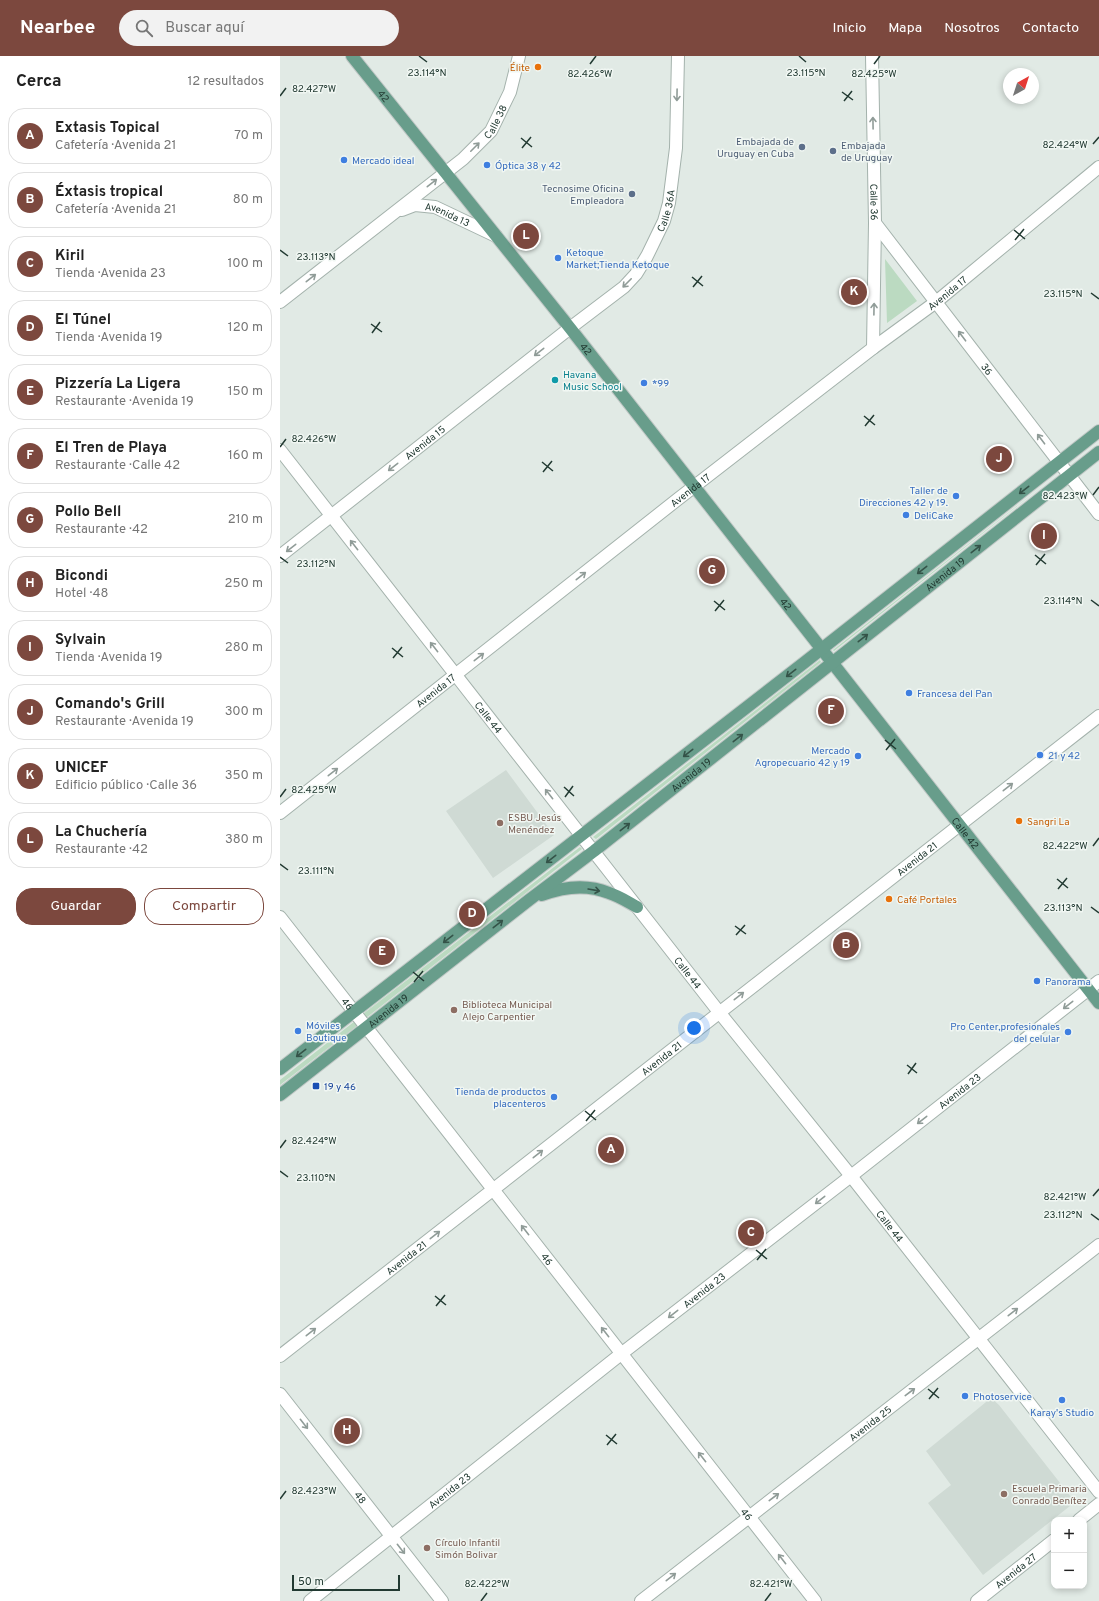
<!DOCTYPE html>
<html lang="es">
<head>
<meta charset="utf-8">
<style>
  body { margin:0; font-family:Overpass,sans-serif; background:#f2f2f2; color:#222 }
  .controls { position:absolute; right:12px; bottom:12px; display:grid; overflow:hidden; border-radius:8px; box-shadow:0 2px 6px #0003 }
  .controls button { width:36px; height:36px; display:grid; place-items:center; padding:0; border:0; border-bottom:1px solid #e0e0e0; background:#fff; color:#222; font:20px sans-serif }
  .compass { position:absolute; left:723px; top:12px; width:36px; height:36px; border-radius:50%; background:#fff; box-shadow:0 2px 6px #0003; rotate:39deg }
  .scale { position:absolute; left:12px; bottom:10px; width:108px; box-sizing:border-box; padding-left:4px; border:2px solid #223a32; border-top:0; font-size:11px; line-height:14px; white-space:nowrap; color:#223a32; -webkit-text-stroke:3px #f1f7f3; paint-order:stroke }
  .you { position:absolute; left:414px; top:972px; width:14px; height:14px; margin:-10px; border:3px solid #fff; border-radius:50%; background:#1a73e8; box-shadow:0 0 0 6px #1a73e833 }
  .badge { display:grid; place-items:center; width:26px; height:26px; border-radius:50%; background:#7c483e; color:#fff; font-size:13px; font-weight:700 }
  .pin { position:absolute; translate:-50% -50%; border:2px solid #fff; box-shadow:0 1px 4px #0006 }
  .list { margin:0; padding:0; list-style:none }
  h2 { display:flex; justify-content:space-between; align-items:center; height:52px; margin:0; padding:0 16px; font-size:17px }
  h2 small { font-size:13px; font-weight:400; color:#767676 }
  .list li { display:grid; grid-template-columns:26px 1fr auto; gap:12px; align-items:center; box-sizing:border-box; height:56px; margin:0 8px 8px; padding:0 8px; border:1px solid #e0e0e0; border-radius:16px }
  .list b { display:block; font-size:15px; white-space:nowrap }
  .list p { margin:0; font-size:13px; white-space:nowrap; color:#767676 }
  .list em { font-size:13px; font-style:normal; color:#767676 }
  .actions { display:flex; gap:8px; padding:12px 16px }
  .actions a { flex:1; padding:9px 0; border:1px solid #7c483e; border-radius:16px; text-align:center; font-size:14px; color:#7c483e }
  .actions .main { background:#7c483e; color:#fff }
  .icon { flex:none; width:22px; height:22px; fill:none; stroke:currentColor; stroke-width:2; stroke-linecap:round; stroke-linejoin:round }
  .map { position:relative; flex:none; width:819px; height:1545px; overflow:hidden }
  header { display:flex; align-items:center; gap:24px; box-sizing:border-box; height:56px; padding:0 20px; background:#7c483e; color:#fff }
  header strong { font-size:19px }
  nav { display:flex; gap:22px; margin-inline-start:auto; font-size:14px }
  .search { width:280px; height:36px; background:#f2f2f2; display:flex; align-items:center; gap:10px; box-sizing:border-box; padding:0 14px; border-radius:22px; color:#767676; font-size:15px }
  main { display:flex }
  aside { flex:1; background:#fff }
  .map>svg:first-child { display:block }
  .built { fill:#cfdad4 }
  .green { fill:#bbdac1 }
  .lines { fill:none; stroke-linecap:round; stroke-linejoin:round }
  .minor-casing { stroke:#a4b2ac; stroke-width:14 }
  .major-casing { stroke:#c1c8c6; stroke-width:14 }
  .minor { stroke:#fff; stroke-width:12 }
  .major { stroke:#689d8b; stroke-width:12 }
  .oneway { stroke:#909c98 }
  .oneway2 { stroke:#345348 }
  .ticks { fill:none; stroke:#223a32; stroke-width:1.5 }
  .food-dot { fill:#e8710a; stroke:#f1f7f3; stroke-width:1.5 }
  .service-dot { fill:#5c6f8a; stroke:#f1f7f3; stroke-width:1.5 }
  .shop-dot { fill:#3f7fe0; stroke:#f1f7f3; stroke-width:1.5 }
  .culture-dot { fill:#0f9aa8; stroke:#f1f7f3; stroke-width:1.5 }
  .education-dot { fill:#8d6e63; stroke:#f1f7f3; stroke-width:1.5 }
  .transit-dot { fill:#1a4fb4; stroke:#f1f7f3; stroke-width:1.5 }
  .labels { text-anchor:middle; stroke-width:3; stroke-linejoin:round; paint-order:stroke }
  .food-label { font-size:10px; fill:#c56008; stroke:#f1f7f3; text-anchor:start }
  .street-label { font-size:10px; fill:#223a32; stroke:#f1f7f3 }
  .service-label { font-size:10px; fill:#4e5e75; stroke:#f1f7f3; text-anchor:end }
  .shop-label { font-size:10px; fill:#366cbe; stroke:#f1f7f3; text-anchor:start }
  .culture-label { font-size:10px; fill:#0d838f; stroke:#f1f7f3; text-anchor:start }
  .education-label { font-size:10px; fill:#785e54; stroke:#f1f7f3; text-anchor:start }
  .transit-label { font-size:10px; fill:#164399; stroke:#f1f7f3; text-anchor:start }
  .ticks-label { font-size:10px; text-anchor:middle; fill:#223a32; stroke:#f1f7f3; stroke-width:3; stroke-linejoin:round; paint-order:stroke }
</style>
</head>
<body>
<header>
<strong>Nearbee</strong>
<div class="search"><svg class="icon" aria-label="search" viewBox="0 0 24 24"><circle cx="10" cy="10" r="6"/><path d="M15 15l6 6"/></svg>Buscar aquí</div>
<nav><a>Inicio</a><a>Mapa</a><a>Nosotros</a><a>Contacto</a></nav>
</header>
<main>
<aside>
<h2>Cerca<small>12 resultados</small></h2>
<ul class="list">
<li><span class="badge">A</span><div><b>Extasis Topical</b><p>Cafetería · Avenida 21</p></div><em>70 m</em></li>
<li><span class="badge">B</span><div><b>Éxtasis tropical</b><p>Cafetería · Avenida 21</p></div><em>80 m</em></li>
<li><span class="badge">C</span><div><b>Kiril</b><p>Tienda · Avenida 23</p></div><em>100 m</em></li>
<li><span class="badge">D</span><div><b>El Túnel</b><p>Tienda · Avenida 19</p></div><em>120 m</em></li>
<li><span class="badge">E</span><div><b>Pizzería La Ligera</b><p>Restaurante · Avenida 19</p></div><em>150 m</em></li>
<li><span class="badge">F</span><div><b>El Tren de Playa</b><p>Restaurante · Calle 42</p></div><em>160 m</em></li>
<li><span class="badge">G</span><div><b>Pollo Bell</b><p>Restaurante · 42</p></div><em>210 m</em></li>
<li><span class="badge">H</span><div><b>Bicondi</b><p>Hotel · 48</p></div><em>250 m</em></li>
<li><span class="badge">I</span><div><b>Sylvain</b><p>Tienda · Avenida 19</p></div><em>280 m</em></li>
<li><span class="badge">J</span><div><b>Comando's Grill</b><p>Restaurante · Avenida 19</p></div><em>300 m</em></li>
<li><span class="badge">K</span><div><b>UNICEF</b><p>Edificio público · Calle 36</p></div><em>350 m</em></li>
<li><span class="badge">L</span><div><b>La Chuchería</b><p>Restaurante · 42</p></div><em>380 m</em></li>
</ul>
<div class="actions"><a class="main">Guardar</a><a>Compartir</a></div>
</aside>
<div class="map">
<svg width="819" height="1545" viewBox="0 0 819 1545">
  <rect width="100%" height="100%" fill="#e1eae5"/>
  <path class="built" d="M226,714L274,779L213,822L166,755Z
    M711,1342L719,1349L795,1446L703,1519L648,1447L671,1429L646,1395Z"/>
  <path class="green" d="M605,203L637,245L607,267Z
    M779,417L554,595L553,594Z
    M540,604L541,606L316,783L313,781Z
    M300,791L302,793L86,962L83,958Z
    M75,965L78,969L0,1029V1024Z"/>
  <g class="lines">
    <defs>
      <g id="minor">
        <path id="s1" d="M592,0L595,167L593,292"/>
        <path id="s2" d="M122,154L135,149L155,151L216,180"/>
        <path id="s3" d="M595,167L819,458"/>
        <path id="s4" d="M0,246L183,103L211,75L230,36L239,0"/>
        <path id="s5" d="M0,394L439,956L571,1120L819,1436"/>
        <path id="s6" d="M0,500L290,272L344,231L356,218L367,200L384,165L389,147L396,92L398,0"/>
        <path id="s7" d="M0,757L398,443L593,292L656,246L819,111"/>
        <path id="s8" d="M0,861L535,1545"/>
        <path id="s9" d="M0,1300L819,660"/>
        <path id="s10" d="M0,1338L162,1545"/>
        <path d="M799,1464L819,1448"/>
        <path id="s11" d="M30,1545L341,1298L571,1120L819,925"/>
        <path id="s12" d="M361,1545L819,1189"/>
        <path id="s13" d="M697,1545L774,1484"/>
      </g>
      <g id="major">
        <path id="s14" d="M72,0L290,272L819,947"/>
        <path d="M262,839C283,831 307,828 329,837C339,840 348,846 357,851"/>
        <path d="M0,1013L525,606L819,375"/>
        <path id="s15" d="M0,1039L249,844L314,795L819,396"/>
      </g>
    </defs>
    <use href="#minor" class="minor-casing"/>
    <use href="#major" class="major-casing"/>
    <use href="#minor" class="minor"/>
    <use href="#major" class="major"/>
  </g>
  <defs><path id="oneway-shaft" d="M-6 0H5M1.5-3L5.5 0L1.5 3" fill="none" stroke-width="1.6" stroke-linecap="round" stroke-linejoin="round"/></defs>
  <g class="oneway">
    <use href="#oneway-shaft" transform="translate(397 39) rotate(91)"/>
    <use href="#oneway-shaft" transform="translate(593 67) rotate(-91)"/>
    <use href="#oneway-shaft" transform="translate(195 91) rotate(-45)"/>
    <use href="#oneway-shaft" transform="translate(152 127) rotate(-38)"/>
    <use href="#oneway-shaft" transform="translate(31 222) rotate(-38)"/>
    <use href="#oneway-shaft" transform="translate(347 227) rotate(135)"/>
    <use href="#oneway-shaft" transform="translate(594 253) rotate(-89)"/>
    <use href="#oneway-shaft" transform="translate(682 280) rotate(-127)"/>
    <use href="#oneway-shaft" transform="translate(259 296) rotate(142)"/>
    <use href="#oneway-shaft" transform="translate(761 383) rotate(-127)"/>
    <use href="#oneway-shaft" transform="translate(113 411) rotate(142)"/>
    <use href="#oneway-shaft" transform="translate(74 489) rotate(-128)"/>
    <use href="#oneway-shaft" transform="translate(11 492) rotate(142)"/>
    <use href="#oneway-shaft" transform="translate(301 520) rotate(-38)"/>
    <use href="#oneway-shaft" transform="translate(154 591) rotate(-128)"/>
    <use href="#oneway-shaft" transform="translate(199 601) rotate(-38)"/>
    <use href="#oneway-shaft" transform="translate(53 716) rotate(-38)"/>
    <use href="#oneway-shaft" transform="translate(728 731) rotate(-38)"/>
    <use href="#oneway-shaft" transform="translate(269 738) rotate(-128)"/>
    <use href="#oneway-shaft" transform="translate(459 940) rotate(-38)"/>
    <use href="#oneway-shaft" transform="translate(788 949) rotate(142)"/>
    <use href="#oneway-shaft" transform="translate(642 1064) rotate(142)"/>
    <use href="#oneway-shaft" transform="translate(258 1098) rotate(-38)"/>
    <use href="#oneway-shaft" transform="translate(540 1144) rotate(142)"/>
    <use href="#oneway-shaft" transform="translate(245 1174) rotate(-128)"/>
    <use href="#oneway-shaft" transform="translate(155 1179) rotate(-38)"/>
    <use href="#oneway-shaft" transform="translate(733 1256) rotate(-38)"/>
    <use href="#oneway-shaft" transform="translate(393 1258) rotate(142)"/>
    <use href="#oneway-shaft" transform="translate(31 1276) rotate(-38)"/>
    <use href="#oneway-shaft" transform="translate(325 1276) rotate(-128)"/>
    <use href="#oneway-shaft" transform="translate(630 1336) rotate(-37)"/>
    <use href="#oneway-shaft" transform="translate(24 1368) rotate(52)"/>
    <use href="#oneway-shaft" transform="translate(422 1401) rotate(-128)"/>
    <use href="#oneway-shaft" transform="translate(494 1441) rotate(-37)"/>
    <use href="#oneway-shaft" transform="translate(121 1493) rotate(52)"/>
    <use href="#oneway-shaft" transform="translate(502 1503) rotate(-128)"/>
    <use href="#oneway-shaft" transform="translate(391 1521) rotate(-38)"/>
  </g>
  <g class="oneway2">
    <use href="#oneway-shaft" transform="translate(744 434) rotate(142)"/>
    <use href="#oneway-shaft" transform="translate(696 493) rotate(-38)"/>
    <use href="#oneway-shaft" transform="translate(642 514) rotate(142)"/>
    <use href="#oneway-shaft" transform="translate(583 582) rotate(-38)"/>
    <use href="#oneway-shaft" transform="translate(511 617) rotate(142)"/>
    <use href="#oneway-shaft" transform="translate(458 682) rotate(-38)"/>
    <use href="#oneway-shaft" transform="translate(408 697) rotate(142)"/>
    <use href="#oneway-shaft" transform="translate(345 771) rotate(-38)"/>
    <use href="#oneway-shaft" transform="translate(271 803) rotate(142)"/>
    <use href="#oneway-shaft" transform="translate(314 834) rotate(10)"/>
    <use href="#oneway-shaft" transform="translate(218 868) rotate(-38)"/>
    <use href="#oneway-shaft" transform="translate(168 883) rotate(142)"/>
    <use href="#oneway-shaft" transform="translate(21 997) rotate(142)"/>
  </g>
  <path class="ticks" d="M139,0L147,6M519,0L526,6M310,8L316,0M594,8L600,0M562,36L573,44M0,40L6,32M564,45L572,35M241,82L252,91M813,88L819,81M242,92L251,81M734,174L745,183M735,184L744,173M0,194L8,200M412,221L423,230M413,231L422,220M811,237L819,243M91,268L102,276M92,277L100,266M584,360L595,369M585,370L594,359M0,391L6,383M262,406L273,415M263,416L272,405M813,439L819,431M755,499L766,508M0,501L8,507M756,509L765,498M811,544L819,550M434,545L445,554M435,555L444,544M112,592L123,601M113,602L122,591M605,684L616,693M606,694L615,683M284,731L294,740M0,741L6,733M285,741L293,730M813,790L819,782M0,808L8,814M777,823L788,832M778,833L787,822M811,851L819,857M455,870L466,878M456,879L465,869M133,916L144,925M134,926L143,915M627,1009L637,1017M628,1018L636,1007M305,1055L316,1064M306,1065L315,1054M0,1092L6,1084M0,1115L8,1121M813,1140L819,1133M811,1158L819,1164M476,1194L487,1203M477,1204L486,1193M155,1240L166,1249M156,1250L165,1239M648,1333L659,1342M649,1343L658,1332M326,1379L337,1388M327,1389L336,1378M0,1443L6,1435M201,1545L207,1537M485,1545L491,1537"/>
  <g class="food-dot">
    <circle cx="258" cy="11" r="4"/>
    <circle cx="739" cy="765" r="4"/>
    <circle cx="609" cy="843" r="4"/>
  </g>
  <g class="service-dot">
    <circle cx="522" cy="91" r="4"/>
    <circle cx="553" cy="95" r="4"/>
    <circle cx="352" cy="138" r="4"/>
  </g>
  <g class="shop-dot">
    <circle cx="64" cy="104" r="4"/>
    <circle cx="207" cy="109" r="4"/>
    <circle cx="278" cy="202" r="4"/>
    <circle cx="364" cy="327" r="4"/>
    <circle cx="676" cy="440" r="4"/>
    <circle cx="626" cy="459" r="4"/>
    <circle cx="629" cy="637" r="4"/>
    <circle cx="760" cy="699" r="4"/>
    <circle cx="578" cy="700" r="4"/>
    <circle cx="757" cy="925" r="4"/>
    <circle cx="18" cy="975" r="4"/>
    <circle cx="788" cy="976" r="4"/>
    <circle cx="274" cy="1041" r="4"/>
    <circle cx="685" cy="1340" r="4"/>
    <circle cx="782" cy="1344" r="4"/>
  </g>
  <circle class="culture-dot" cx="275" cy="324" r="4"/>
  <g class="education-dot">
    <circle cx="220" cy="767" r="4"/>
    <circle cx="174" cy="954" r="4"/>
    <circle cx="724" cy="1438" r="4"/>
    <circle cx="147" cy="1492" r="4"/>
  </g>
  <rect class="transit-dot" x="32" y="1026" width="8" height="8" rx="2"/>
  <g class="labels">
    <g class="food-label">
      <text x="250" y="15" text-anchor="end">Élite</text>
      <text x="747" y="769">Sangri La</text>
      <text x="617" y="847">Café Portales</text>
    </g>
    <g class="street-label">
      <text dy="4" stroke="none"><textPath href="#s14" startOffset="51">42</textPath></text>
      <text dy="4" stroke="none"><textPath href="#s4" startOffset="282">Calle 38</textPath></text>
      <text dy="4" stroke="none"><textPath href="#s1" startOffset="146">Calle 36</textPath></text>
      <text dy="4" stroke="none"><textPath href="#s6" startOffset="525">Calle 36A</textPath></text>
      <text dy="4" stroke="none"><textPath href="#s2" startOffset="48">Avenida 13</textPath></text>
      <text dy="4" stroke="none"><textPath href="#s7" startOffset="846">Avenida 17</textPath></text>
      <text dy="4" stroke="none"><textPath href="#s14" startOffset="375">42</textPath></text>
      <text dy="4" stroke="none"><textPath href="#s3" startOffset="184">36</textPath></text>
      <text dy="4" stroke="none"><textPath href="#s6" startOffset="184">Avenida 15</textPath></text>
      <text dy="4" stroke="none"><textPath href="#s7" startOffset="522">Avenida 17</textPath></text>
      <text dy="4" stroke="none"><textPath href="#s15" startOffset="845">Avenida 19</textPath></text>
      <text dy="4" stroke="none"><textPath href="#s14" startOffset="699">42</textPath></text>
      <text dy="4" stroke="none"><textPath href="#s7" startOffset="198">Avenida 17</textPath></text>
      <text dy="4" stroke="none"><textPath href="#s5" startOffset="339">Calle 44</textPath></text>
      <text dy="4" stroke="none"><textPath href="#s15" startOffset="521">Avenida 19</textPath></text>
      <text dy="4" stroke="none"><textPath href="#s14" startOffset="990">Calle 42</textPath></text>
      <text dy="4" stroke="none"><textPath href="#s9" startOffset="808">Avenida 21</textPath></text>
      <text dy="4" stroke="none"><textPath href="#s5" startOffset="663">Calle 44</textPath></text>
      <text dy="4" stroke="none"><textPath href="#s8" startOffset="110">46</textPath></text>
      <text dy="4" stroke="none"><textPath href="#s15" startOffset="137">Avenida 19</textPath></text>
      <text dy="4" stroke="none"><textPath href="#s9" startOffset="484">Avenida 21</textPath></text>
      <text dy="4" stroke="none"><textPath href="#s11" startOffset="826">Avenida 23</textPath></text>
      <text dy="4" stroke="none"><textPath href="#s5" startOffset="987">Calle 44</textPath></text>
      <text dy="4" stroke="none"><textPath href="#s9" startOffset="160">Avenida 21</textPath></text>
      <text dy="4" stroke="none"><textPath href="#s8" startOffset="434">46</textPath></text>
      <text dy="4" stroke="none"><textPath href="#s11" startOffset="502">Avenida 23</textPath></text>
      <text dy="4" stroke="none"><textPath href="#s12" startOffset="290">Avenida 25</textPath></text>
      <text dy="4" stroke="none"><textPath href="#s11" startOffset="178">Avenida 23</textPath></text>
      <text dy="4" stroke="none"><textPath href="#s10" startOffset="131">48</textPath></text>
      <text dy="4" stroke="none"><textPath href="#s8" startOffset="758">46</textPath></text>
      <text dy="4" stroke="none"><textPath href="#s13" startOffset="49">Avenida 27</textPath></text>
    </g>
    <g class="service-label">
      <text x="514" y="89">Embajada de<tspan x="514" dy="12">Uruguay en Cuba</tspan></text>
      <text x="561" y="93" text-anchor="start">Embajada<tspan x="561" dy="12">de Uruguay</tspan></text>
      <text x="344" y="136">Tecnosime Oficina<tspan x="344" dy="12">Empleadora</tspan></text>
    </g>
    <g class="shop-label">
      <text x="72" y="108">Mercado ideal</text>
      <text x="215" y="113">Óptica 38 y 42</text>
      <text x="286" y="200">Ketoque<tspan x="286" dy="12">Market;Tienda Ketoque</tspan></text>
      <text x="372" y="331">*99</text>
      <text x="668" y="438" text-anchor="end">Taller de<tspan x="668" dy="12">Direcciones 42 y 19.</tspan></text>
      <text x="634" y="463">DeliCake</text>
      <text x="637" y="641">Francesa del Pan</text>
      <text x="570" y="698" text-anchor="end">Mercado<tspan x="570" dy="12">Agropecuario 42 y 19</tspan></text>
      <text x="768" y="703">21 y 42</text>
      <text x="765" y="929">Panorama</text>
      <text x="26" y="973">Móviles<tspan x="26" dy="12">Boutique</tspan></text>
      <text x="780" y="974" text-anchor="end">Pro Center,profesionales<tspan x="780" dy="12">del celular</tspan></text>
      <text x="266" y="1039" text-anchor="end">Tienda de productos<tspan x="266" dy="12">placenteros</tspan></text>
      <text x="693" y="1344">Photoservice</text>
      <text x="782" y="1360" text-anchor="middle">Karay's Studio</text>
    </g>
    <g class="culture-label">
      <text x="283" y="322">Havana<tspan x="283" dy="12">Music School</tspan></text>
    </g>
    <g class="education-label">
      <text x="228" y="765">ESBU Jesús<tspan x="228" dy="12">Menéndez</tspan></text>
      <text x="182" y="952">Biblioteca Municipal<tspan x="182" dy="12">Alejo Carpentier</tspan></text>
      <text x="732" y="1436">Escuela Primaria<tspan x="732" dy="12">Conrado Benítez</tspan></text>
      <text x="155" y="1490">Círculo Infantil<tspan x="155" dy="12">Simón Bolivar</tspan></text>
    </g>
    <g class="transit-label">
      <text x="44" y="1034">19 y 46</text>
    </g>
  </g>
  <g class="ticks-label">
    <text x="147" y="20">23.114°N</text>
    <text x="526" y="20">23.115°N</text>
    <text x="310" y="21">82.426°W</text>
    <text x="594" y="21">82.425°W</text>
    <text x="34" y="36">82.427°W</text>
    <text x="785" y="92">82.424°W</text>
    <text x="36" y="204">23.113°N</text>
    <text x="783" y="241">23.115°N</text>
    <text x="34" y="386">82.426°W</text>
    <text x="785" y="443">82.423°W</text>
    <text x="36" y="511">23.112°N</text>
    <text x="783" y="548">23.114°N</text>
    <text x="34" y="737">82.425°W</text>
    <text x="785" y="793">82.422°W</text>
    <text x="36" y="818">23.111°N</text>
    <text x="783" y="855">23.113°N</text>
    <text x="34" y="1088">82.424°W</text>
    <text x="36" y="1125">23.110°N</text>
    <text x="785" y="1144">82.421°W</text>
    <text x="783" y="1162">23.112°N</text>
    <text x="34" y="1438">82.423°W</text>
    <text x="207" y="1531">82.422°W</text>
    <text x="491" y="1531">82.421°W</text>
  </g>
</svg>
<div class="controls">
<button>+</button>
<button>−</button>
</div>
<svg class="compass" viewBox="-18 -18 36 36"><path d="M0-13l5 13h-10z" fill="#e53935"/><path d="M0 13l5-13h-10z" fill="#767676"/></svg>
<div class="scale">50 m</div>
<div class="you"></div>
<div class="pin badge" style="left:331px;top:1094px">A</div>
<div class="pin badge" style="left:566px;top:889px">B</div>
<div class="pin badge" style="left:471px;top:1177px">C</div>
<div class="pin badge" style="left:192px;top:858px">D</div>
<div class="pin badge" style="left:102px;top:896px">E</div>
<div class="pin badge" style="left:551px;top:655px">F</div>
<div class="pin badge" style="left:432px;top:515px">G</div>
<div class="pin badge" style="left:67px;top:1375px">H</div>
<div class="pin badge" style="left:764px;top:480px">I</div>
<div class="pin badge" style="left:719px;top:403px">J</div>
<div class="pin badge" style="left:574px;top:236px">K</div>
<div class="pin badge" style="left:246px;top:180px">L</div>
</div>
</main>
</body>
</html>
